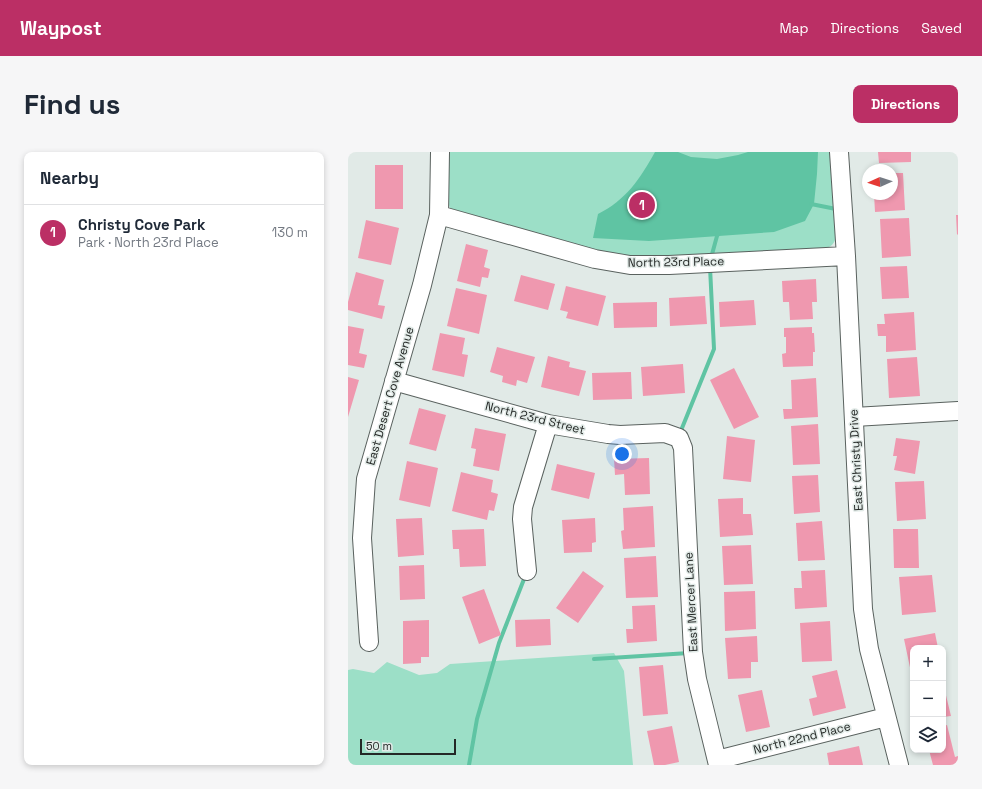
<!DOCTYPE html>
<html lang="en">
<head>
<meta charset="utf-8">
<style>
  body { margin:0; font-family:"Space Grotesk",sans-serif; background:#f6f6f7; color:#1f2937 }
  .controls { position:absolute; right:12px; bottom:12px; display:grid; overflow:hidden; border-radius:8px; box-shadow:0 2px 6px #0003 }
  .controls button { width:36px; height:36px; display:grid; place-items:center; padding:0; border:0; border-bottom:1px solid #e0e1e3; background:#fff; color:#1f2937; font:20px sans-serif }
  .compass { position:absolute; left:514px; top:12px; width:36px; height:36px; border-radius:50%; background:#fff; box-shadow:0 2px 6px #0003; rotate:267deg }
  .scale { position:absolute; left:12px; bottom:10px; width:96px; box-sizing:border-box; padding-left:4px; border:2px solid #242826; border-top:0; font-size:11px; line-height:14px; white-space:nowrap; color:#242826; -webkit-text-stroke:3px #e1eae7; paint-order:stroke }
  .you { position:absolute; left:274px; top:302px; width:14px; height:14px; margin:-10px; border:3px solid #fff; border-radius:50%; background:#1a73e8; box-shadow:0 0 0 6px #1a73e833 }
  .badge { display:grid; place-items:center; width:26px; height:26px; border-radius:50%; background:#bb2f65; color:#fff; font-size:13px; font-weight:700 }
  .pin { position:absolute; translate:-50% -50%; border:2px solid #fff; box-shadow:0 1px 4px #0006 }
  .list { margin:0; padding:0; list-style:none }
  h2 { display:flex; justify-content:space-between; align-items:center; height:52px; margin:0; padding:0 16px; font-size:17px }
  h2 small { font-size:13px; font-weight:400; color:#747a83 }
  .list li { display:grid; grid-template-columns:26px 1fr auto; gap:12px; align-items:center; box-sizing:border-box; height:56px; padding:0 16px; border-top:1px solid #e0e1e3 }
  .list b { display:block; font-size:15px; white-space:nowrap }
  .list p { margin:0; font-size:13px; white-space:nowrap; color:#747a83 }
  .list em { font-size:13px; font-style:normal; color:#747a83 }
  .icon { flex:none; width:22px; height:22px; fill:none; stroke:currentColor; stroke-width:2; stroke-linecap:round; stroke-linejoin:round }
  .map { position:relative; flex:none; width:610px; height:613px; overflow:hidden; border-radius:8px }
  header { display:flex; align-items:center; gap:24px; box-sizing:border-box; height:56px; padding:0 20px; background:#bb2f65; color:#fff }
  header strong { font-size:19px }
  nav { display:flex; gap:22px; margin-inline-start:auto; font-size:14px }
  .intro { display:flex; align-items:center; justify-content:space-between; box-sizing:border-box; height:96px; padding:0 24px }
  h1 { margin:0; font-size:28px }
  .button { padding:10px 18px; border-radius:8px; background:#bb2f65; color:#fff; font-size:14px; font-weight:700 }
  main { display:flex; gap:24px; padding:0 24px }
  aside { flex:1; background:#fff; border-radius:8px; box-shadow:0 2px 6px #0003 }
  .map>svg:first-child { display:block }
  .green { fill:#9cdfc7 }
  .water { fill:#5fc4a3 }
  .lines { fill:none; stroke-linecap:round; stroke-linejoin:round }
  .stream { stroke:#5fc4a3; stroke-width:4 }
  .building { fill:#ef98af }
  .minor-casing { stroke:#5a625f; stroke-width:20 }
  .minor { stroke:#fff; stroke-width:18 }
  .labels { text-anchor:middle; stroke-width:3; stroke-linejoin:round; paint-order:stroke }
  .street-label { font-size:12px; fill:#242826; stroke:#e1eae7 }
</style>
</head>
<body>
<header>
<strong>Waypost</strong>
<nav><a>Map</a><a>Directions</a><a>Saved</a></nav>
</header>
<div class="intro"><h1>Find us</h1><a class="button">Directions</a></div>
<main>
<aside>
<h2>Nearby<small></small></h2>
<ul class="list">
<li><span class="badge">1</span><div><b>Christy Cove Park</b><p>Park · North 23rd Place</p></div><em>130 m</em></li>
</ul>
</aside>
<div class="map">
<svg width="610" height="613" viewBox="0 0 610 613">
  <rect width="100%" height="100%" fill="#e1eae7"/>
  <path class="green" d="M100,0H484L488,85C486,92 484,94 477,97L320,105H267L106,59L102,56L100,50Z
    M266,501L276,519L285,613H0V518L5,517L26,521L39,510L71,523L89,521L102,512Z"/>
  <path class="water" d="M307,0H330L343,5L369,7L390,3L400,0H470L469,22L466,52L457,69L426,80L301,89L245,86L250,62C278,48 292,27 307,0Z"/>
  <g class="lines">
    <path class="stream" d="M463,52L488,57L490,60
      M363,106L369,84L371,80
      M332,281L366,197L362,115
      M246,507L341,501
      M121,613L129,567L151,491L178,422"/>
  </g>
  <path class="building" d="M530,0H563V10L531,11Z
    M27,13H55V57H27Z
    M544,21H555L557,58L527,60L526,42H544Z
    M608,63H610V82L609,83Z
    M561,66L563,104L534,106L532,67Z
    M18,68L51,76L43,113L10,106Z
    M118,92L140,98L136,115L142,117L140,126L134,125L132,135L109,129Z
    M559,114L561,146L534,147L532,115Z
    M8,120L36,128L30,153L37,154L34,167L0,158V150Z
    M173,123L207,132L200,158L166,149Z
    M468,127L469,150H464L465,167L442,168L441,150H435L434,129Z
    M218,134L258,144L250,174L218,166L220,160L212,158Z
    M108,136L139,143L131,182L99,174Z
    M357,144L359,172L322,174L321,146Z
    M406,148L408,173L372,175L371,150Z
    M309,150V175L266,176L265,151Z
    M566,160L568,198L538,200V184H530L529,172H537L536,162Z
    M0,174L16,177L11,201L19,203L16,216L0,213Z
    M464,175V181H466L467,200H465V214L435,215L434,202L438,201V185H436V176Z
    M92,181L117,186L114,202L120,203L116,225L84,218Z
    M149,195L187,205L179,231L169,228L168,234L154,230L155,224L142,220Z
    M200,204L222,210L221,215L238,219L231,244L193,235Z
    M569,205L572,244L541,246L539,207Z
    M335,212L337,241L295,244L293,215Z
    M386,216L411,265L386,277L362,228Z
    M283,220L284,247L245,248L244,221Z
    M0,225L11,228L0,265Z
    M468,226L470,265L436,267L435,257H444L443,228Z
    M71,256L98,263L88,299L61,292Z
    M470,272L472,312L445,313L443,274Z
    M127,276L158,282L151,319L125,314L128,297L123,296Z
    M379,284L407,288L403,330L375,327Z
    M548,286L572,289L567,322L546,318L549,304H545Z
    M301,306L302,342L277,343L276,322L267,323L266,307Z
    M59,309L90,316L82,355L51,348Z
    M209,312L247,321L241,347L203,338Z
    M113,320L145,328L143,340L150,342L146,359L141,358L139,368L104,359Z
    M470,323L472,360L446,362L444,324Z
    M576,329L578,367L549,369L547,330Z
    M395,346V362H403L405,383L372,385L370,347Z
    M305,354L307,395L275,397L273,379L276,378L275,356Z
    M74,366L76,403L50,405L48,367Z
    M247,366L248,390L244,391V400L216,401L214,368Z
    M474,369L477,408L450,409L448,371Z
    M136,377L138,414L112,415L111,397H105L104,378Z
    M545,377H570L571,416H546Z
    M403,393L405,432L376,433L374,394Z
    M308,404L310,445L278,446L276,406Z
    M76,413L77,447L52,448L51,414Z
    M477,418L479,455L447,457L446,436H454L453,419Z
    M235,419L256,434L230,471L208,456Z
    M584,423L588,460L554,463L551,425Z
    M136,437L153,483L131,492L114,445Z
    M407,439L408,477L377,479L376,440Z
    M307,453L309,489L279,491L278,477H285L284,454Z
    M202,467L203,493L168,495L167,468Z
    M81,468V505H73V511L55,512V469Z
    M482,469L484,509L454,510L452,471Z
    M587,481L590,496H565L564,525L556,487Z
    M409,484L410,510H403V526L380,527L377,486Z
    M315,513L320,562L295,564L291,515Z
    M489,518L498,556L465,564L461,547L469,545L464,524Z
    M595,531L603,564L595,565Z
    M414,538L422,575L398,580L390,543Z
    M599,573L607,605L610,604V613H585L581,598H595V574Z
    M324,574L331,610L317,613H306L299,579Z
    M511,594L515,613H481L479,601Z"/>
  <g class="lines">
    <defs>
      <path id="minor" d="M491,0L498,104L515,457L521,497L551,613
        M91,63L247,107L282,113H321L498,104
        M46,229L200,272L260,282L272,283L317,281L331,286L335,296L345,500L349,527L370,613
        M506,265L610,259
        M179,419L174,367L175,355L200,272
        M21,490L14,386L18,327L74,133L91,63L92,0
        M369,608L538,565"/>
    </defs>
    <use href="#minor" class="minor-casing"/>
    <use href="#minor" class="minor"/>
  </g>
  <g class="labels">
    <g class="street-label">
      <text transform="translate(328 110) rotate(-1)" y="4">North 23rd Place</text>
      <text transform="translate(42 244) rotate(-74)" y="4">East Desert Cove Avenue</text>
      <text transform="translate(187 266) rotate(14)" y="4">North 23rd Street</text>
      <text transform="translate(508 308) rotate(-93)" y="4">East Christy Drive</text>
      <text transform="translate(343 450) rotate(-93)" y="4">East Mercer Lane</text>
      <text transform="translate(454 586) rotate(-14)" y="4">North 22nd Place</text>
    </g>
  </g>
</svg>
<div class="controls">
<button>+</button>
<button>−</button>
<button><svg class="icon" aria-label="layers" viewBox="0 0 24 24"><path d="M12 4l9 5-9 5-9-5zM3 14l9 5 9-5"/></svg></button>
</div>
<svg class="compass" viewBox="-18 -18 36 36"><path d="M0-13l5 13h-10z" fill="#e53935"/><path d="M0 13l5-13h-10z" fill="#747a83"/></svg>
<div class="scale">50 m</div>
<div class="you"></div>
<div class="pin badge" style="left:294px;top:53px">1</div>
</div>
</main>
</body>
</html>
